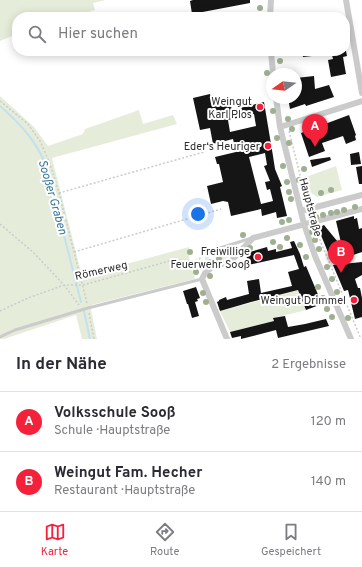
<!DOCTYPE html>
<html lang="de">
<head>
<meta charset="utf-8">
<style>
  body { margin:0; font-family:Overpass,sans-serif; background:#f2f2f3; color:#2b2b33 }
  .compass { position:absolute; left:266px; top:68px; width:36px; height:36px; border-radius:50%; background:#fff; box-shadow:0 2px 10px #0003; rotate:256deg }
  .you { position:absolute; left:198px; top:214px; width:14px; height:14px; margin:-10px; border:3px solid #fff; border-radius:50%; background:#1a73e8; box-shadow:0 0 0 6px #1a73e833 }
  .badge { display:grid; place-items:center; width:26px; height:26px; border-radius:50%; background:#f4213b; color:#fff; font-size:13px; font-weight:700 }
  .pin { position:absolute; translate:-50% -33px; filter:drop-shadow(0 1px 2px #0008) }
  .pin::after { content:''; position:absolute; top:21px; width:14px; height:12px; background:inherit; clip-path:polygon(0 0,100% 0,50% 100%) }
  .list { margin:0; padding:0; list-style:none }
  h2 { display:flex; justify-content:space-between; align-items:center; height:52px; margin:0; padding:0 16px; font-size:17px }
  h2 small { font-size:13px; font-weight:400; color:#7c7c81 }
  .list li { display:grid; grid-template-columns:26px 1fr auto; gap:12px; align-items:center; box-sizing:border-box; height:60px; padding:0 16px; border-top:1px solid #e1e1e2 }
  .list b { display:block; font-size:15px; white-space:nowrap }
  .list p { margin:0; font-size:13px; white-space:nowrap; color:#7c7c81 }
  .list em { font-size:13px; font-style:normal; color:#7c7c81 }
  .icon { flex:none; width:22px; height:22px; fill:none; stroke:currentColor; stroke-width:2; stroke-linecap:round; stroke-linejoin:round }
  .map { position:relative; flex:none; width:362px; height:339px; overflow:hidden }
  .search { position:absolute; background:#fff; box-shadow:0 2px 10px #0003; left:12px; right:12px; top:12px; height:44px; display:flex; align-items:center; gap:10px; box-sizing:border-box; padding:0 14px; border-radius:16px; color:#7c7c81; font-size:15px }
  .sheet { height:172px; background:#fff }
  nav { display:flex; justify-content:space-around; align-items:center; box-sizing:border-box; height:56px; border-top:1px solid #e1e1e2; background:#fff; font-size:11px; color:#7c7c81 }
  nav a { display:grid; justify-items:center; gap:2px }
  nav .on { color:#f4213b }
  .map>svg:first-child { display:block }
  .green { fill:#e5edda }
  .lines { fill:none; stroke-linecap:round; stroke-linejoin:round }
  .stream { stroke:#c4e0ee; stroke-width:2 }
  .building { fill:#151515; fill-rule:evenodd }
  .path { stroke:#cbcbcb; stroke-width:1.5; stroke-dasharray:2 2; stroke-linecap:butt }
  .lane { stroke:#cbcbcb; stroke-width:3 }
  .street { stroke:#cbcbcb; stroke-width:6 }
  .tree { fill:#a0af91 }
  .poi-dot { fill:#f4213b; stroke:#fff; stroke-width:1.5 }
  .labels { text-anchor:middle; stroke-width:4; stroke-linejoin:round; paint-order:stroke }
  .poi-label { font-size:11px; fill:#2e2e2e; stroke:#fff; text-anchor:end }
  .street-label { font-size:11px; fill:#2e2e2e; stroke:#fff }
  .water-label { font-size:12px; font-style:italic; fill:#357696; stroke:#fff }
</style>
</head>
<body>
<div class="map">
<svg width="362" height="339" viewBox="0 0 362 339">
  <rect width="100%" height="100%" fill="#fff"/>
  <path class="green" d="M0,0H105L93,3L95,10L70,17H17V34L0,41Z
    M0,96L34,127L48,146L83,134L85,129L139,110L143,124L173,115L177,124L52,158L82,276L189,247V258L195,279L91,305V310L97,339H82L76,315L4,339H0Z
    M336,166L342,190L317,197L310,192L303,178Z
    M231,247L236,248C231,263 213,259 204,269L201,263L205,262V255L208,254L209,260L232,253Z
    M299,290L306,310L274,318V321L230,332L220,311Z"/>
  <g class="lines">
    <path class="stream" d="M0,106C20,124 35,139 46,165L81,302
      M84,311L90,339"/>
  </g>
  <path class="building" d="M193,0H250V3L192,14L190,1Z
    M302,51H321V55L303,57Z
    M331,51H346L347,56L343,57L346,74L331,77L328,60L333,59Z
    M314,76L315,89L329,85L334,97L306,106L305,104L290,109L288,98H296V78Z
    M210,94L212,103L229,99L232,110L264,102L273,156L275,169L282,186L280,187L287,216L277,218L276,212L262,216L261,209L231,216L228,202L223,201L211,204L207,186L223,182L219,164H217L215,157L236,152L233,139L213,144L210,128L200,130L193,98ZM254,114L256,126L230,132L228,120ZM265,153L267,165L264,166L270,181L265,182L267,190L270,189L273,201L261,204L249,157Z
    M349,115L356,135L355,136L356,140L346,144L343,136L322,143L325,151L309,157L301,133Z
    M359,152L361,164L351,165L350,154Z
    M330,157L331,160L312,167L310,160Z
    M362,166V184H359L356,167Z
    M354,216V219L357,218L359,229L362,228V252L332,262L318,228L324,225L342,247L336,221Z
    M294,241L300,254L304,267L306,266L322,304L306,310L298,290L251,302L220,311L217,302L219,301V300L226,297L227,300L249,294L247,281L259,279L261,293L292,286L288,272L299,269L294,255L248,265L246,253L267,247L268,251L276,249V252L292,248L290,242Z
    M362,262V275L355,279L358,288H360L362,298V317L355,319L348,290L344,291L333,265Z
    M196,287L200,298L197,299L198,301L195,302L199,316L192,318L188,304H187L183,291Z
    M285,316L288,327L305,324L326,319L329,326L278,338L276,330L241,339V336L232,338L230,332L274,321L273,318Z"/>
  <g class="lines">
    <path class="path" d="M0,101L28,124L40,141L50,164L59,193L87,303
      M289,131L307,203
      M59,193L204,152
      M0,224L34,253L64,285L79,305
      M315,228L361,339
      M74,252L221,209
      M198,260L202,268
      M0,311L28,298L64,285H83L173,260L193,261L198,260L204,255
      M89,313L94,339"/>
    <path class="lane" d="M207,252L252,238
      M0,337L15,330L88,308L202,279"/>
    <path class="street" d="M346,0L362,93
      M270,17L271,0
      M271,51L273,74
      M276,98L280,127L304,224L315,256L351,339
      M280,127L362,101
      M301,211L362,195
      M227,339L202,279L205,273L211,268L231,261L253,238L362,209"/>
  </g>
  <g class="tree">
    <circle cx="260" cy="8" r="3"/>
    <circle cx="280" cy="61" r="3"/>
    <circle cx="267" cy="73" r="3"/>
    <circle cx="273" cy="111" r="3"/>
    <circle cx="288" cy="119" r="3"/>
    <circle cx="292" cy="129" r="3"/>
    <circle cx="277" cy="138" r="3"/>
    <circle cx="289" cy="143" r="3"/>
    <circle cx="283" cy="166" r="3"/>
    <circle cx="304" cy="169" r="3"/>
    <circle cx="299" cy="180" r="3"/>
    <circle cx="287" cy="182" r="3"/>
    <circle cx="331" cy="190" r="3"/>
    <circle cx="289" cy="192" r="3"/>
    <circle cx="321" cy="193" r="3"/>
    <circle cx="291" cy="199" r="3"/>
    <circle cx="355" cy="207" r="3"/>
    <circle cx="344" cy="210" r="3"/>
    <circle cx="337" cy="212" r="3"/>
    <circle cx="331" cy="213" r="3"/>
    <circle cx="323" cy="215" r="3"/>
    <circle cx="316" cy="217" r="3"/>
    <circle cx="289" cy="220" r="3"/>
    <circle cx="282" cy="222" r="3"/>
    <circle cx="312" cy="232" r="3"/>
    <circle cx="243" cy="235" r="3"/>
    <circle cx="287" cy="238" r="3"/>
    <circle cx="315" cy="240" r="3"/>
    <circle cx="273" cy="242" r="3"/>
    <circle cx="300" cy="245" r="3"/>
    <circle cx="280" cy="247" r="3"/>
    <circle cx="250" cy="248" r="3"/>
    <circle cx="319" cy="249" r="3"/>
    <circle cx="190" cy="252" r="3"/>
    <circle cx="306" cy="257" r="3"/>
    <circle cx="219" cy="259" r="3"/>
    <circle cx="211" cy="262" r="3"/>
    <circle cx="187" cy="263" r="3"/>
    <circle cx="327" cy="267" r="3"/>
    <circle cx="196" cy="272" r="3"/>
    <circle cx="210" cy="276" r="3"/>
    <circle cx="332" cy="279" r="3"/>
    <circle cx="318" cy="287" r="3"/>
    <circle cx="337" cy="292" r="3"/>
    <circle cx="203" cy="293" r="3"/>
    <circle cx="323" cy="298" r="3"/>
    <circle cx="206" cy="302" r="3"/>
    <circle cx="327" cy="309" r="3"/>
    <circle cx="332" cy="317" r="3"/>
    <circle cx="348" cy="318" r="3"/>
  </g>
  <g class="poi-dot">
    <circle cx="260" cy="107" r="4"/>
    <circle cx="268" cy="146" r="4"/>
    <circle cx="258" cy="257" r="4"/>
    <circle cx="354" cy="300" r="4"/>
  </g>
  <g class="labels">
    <g class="poi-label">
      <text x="252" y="105">Weingut<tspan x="252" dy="13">Karl Plos</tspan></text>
      <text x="260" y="150">Eder‘s Heuriger</text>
      <text x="250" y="255">Freiwillige<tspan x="250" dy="13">Feuerwehr Sooß</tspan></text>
      <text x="346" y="304">Weingut Drimmel</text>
    </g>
    <g class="street-label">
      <text transform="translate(311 207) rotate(75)" y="4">Hauptstraße</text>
      <text transform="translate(101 270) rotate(-13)" y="4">Römerweg</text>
    </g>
    <g class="water-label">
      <text transform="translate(53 197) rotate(74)" y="4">Sooßer Graben</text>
    </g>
  </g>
</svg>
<svg class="compass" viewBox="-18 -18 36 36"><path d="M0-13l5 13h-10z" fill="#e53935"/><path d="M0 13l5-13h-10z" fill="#7c7c81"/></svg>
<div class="you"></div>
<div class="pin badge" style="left:315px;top:147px">A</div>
<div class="pin badge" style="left:341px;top:273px">B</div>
<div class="search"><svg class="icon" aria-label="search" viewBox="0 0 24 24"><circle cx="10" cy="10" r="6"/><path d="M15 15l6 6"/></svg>Hier suchen</div>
</div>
<section class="sheet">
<h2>In der Nähe<small>2 Ergebnisse</small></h2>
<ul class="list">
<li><span class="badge">A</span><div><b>Volksschule Sooß</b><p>Schule · Hauptstraße</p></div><em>120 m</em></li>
<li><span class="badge">B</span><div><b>Weingut Fam. Hecher</b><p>Restaurant · Hauptstraße</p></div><em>140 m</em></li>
</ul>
</section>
<nav>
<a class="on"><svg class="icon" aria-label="map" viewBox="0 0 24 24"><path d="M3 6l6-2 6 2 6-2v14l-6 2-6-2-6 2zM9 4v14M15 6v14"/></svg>Karte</a>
<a><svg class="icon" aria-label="directions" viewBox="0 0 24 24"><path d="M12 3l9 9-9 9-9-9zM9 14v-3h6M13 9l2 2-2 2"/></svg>Route</a>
<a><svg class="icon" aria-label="saved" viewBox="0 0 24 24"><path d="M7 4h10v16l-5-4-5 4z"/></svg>Gespeichert</a>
</nav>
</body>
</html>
